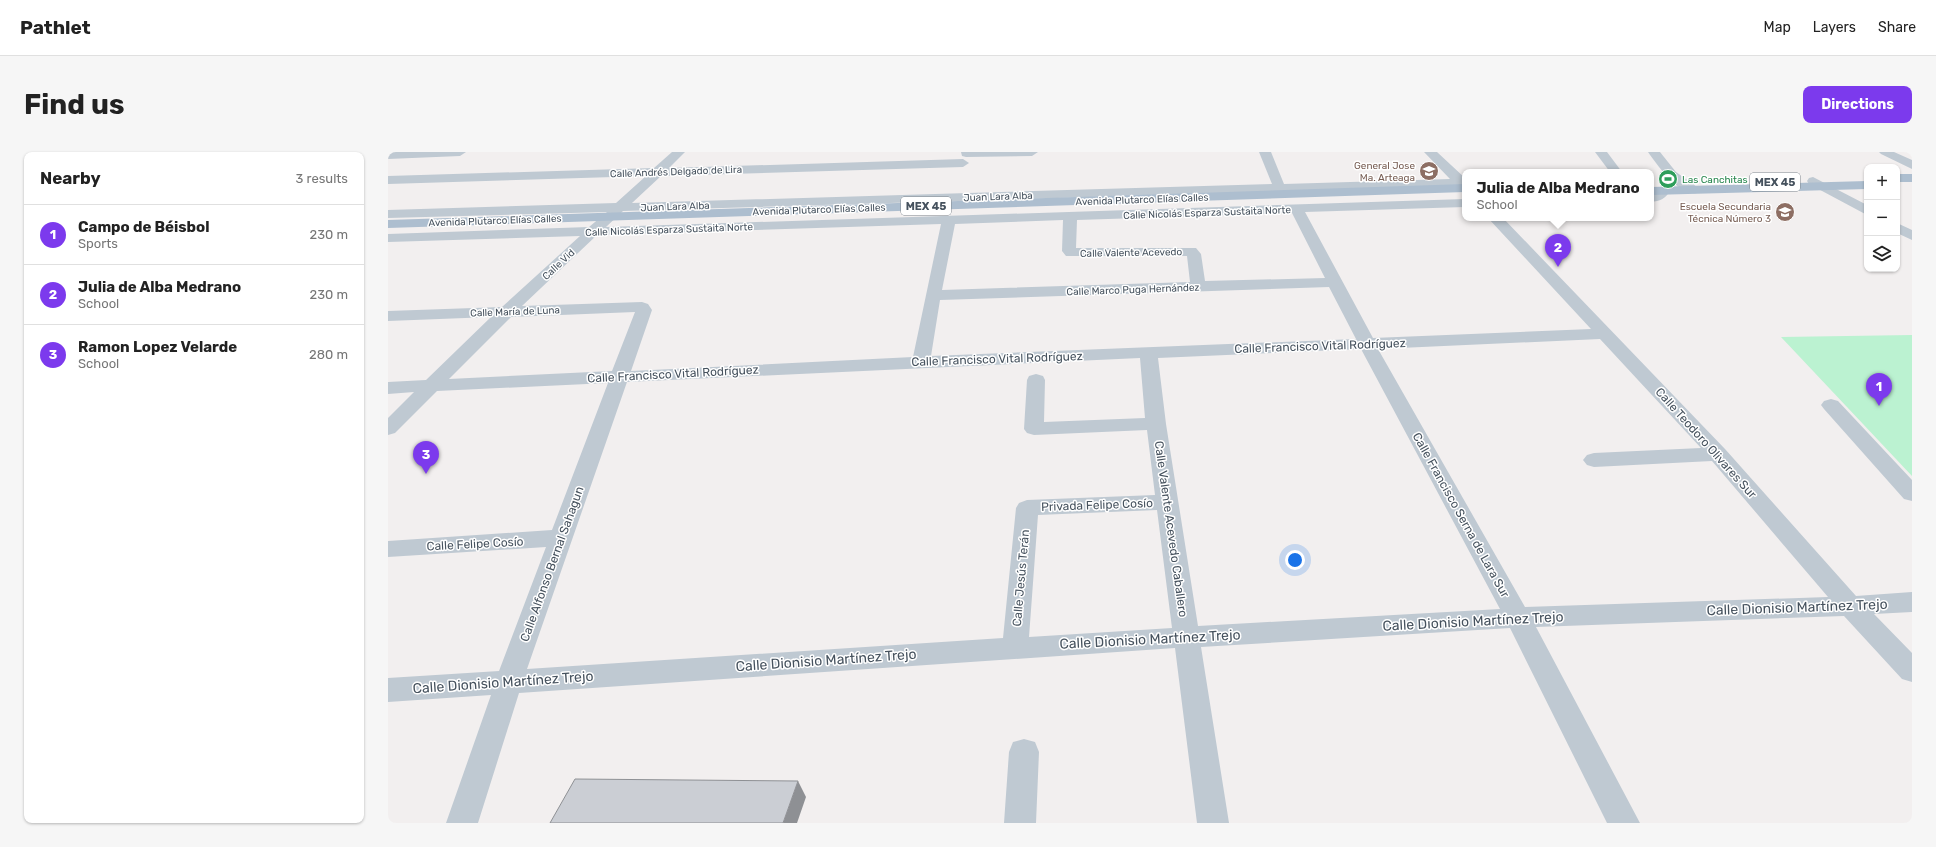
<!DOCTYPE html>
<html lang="en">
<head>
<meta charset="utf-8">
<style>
  body { margin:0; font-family:Rubik,sans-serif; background:#f6f6f6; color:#222 }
  .controls { position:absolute; right:12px; top:12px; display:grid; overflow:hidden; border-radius:8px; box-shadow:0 1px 3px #0004 }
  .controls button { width:36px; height:36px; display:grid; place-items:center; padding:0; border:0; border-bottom:1px solid #e0e0e0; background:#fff; color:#222; font:20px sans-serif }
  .you { position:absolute; left:907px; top:408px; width:14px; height:14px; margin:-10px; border:3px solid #fff; border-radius:50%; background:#1a73e8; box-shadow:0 0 0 6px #1a73e833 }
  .badge { display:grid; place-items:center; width:26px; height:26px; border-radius:50%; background:#7c3aed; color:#fff; font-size:13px; font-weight:700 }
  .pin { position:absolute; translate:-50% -33px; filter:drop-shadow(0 1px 2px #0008) }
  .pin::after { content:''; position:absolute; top:21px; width:14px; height:12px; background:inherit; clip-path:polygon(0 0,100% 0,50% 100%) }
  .popup { position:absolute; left:1074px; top:17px; width:192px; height:52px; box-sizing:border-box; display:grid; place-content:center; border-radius:8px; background:#fff; filter:drop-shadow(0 1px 3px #0005); font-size:13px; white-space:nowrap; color:#767676 }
  .popup b { font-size:15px; color:#222 }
  .popup::after { content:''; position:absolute; left:50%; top:100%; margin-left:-8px; border:8px solid transparent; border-top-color:#fff }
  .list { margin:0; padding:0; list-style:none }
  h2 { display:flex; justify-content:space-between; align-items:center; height:52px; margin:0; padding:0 16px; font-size:17px }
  h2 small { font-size:13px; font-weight:400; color:#767676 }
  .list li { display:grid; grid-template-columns:26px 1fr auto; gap:12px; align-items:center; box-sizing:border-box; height:60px; padding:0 16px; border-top:1px solid #e0e0e0 }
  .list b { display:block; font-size:15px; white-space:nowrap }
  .list p { margin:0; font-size:13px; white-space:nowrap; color:#767676 }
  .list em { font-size:13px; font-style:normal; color:#767676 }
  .icon { flex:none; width:22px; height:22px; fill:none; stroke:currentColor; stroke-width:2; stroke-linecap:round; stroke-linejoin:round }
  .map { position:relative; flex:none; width:1524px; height:671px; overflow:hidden; border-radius:8px }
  header { display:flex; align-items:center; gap:24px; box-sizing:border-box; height:56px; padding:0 20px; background:#fff; border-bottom:1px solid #e0e0e0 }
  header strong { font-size:19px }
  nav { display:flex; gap:22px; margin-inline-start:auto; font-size:14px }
  .intro { display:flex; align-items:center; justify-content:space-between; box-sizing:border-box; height:96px; padding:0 24px }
  h1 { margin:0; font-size:28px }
  .button { padding:10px 18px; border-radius:8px; background:#7c3aed; color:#fff; font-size:14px; font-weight:700 }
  main { display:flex; gap:24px; padding:0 24px }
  aside { flex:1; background:#fff; border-radius:8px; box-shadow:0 1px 3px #0004 }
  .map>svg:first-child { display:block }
  .green { fill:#bbf2d1 }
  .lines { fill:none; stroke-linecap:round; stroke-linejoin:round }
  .minor { fill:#bfc9d2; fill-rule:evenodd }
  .primary { fill:#adbecf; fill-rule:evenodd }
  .shaded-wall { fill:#8e9094 }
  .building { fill:#cbced4; stroke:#8e9094 }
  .labels { text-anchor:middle; stroke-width:3; stroke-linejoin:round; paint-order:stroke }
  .far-education-label { font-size:10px; fill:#785e54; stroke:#fff; text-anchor:end }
  .far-street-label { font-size:10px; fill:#46525e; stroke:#fff }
  .far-leisure-label { font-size:10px; fill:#27864d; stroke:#fff; text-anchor:start }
  .shield { fill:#fff; stroke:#7e868e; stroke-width:1 }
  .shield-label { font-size:11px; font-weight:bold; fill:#46525e }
  .street-label { font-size:12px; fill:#46525e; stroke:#fff }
  .near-street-label { font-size:14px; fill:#46525e; stroke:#fff }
</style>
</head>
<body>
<header>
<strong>Pathlet</strong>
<nav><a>Map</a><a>Layers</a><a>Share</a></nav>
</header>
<div class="intro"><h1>Find us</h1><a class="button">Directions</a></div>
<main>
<aside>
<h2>Nearby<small>3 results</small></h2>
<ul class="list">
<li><span class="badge">1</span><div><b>Campo de Béisbol</b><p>Sports</p></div><em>230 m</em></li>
<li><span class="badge">2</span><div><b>Julia de Alba Medrano</b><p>School</p></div><em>230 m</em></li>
<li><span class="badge">3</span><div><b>Ramon Lopez Velarde</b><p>School</p></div><em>280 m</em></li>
</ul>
</aside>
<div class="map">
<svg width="1524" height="671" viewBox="0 0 1524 671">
  <rect width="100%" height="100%" fill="#f2efef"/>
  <path class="green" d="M1524,183V324L1393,185Z"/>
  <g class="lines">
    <path class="minor" d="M0,0H78L72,4L0,7Z
      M284,0H297L281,16L575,7L581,11L575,15L273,24L244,51L884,32L871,0H883L896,32L1062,27L1036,0H1049L1077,26V39L1069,34L235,59L218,75L1077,47V55L917,60L985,186L1203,177L1100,66H1115L1337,297L1468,444L1524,440V460L1486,462L1524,501V530L1514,527L1456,464L1148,475L1252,671H1219L1122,476L813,495L841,671H809L787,496L131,541L90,671H58L103,543L0,550V526L111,519L158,395L0,405V389L164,378L220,231L49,239L7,281L0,283V266L26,240L0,242V230L38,228L103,165L0,169V159L114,155L192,84L0,90V82L201,75L219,60L0,66V58L228,51L258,24L0,32V24L266,16ZM904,61L937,126L817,129L813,102L808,96H688L689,68ZM675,68L674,99L678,104H799L802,130L554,138L567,72ZM553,72L525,205L243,219L264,158L260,152L254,150L134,154L209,83ZM941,135L968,187L543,204L552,148ZM247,160L224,219L61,227L123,165ZM1212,187L1313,296L1206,301L1199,303L1195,308L1199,313L1206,315L1324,309L1440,445L1137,455L990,197ZM973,197L1112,457L810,474L778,272L770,206ZM752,206L757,266L656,270L657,228L655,224L648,222L641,224L639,228L636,277L639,281L646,283L759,278L767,343L639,348L631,351L628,356L615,486L139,517L239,230ZM769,358L784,476L641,485L650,363Z
      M573,0H650L644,4L578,5L574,4Z
      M1207,0H1219L1234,20H1222Z
      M1260,0H1272L1288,20L1309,35L1310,38L1309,41C1292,45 1269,13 1260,0Z
      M1491,0H1506L1524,8V17L1493,2Z
      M1425,25L1479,53V63L1421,32L1419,29L1421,26Z
      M1276,35L1281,36L1282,39C1277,47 1272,49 1263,50V42Z
      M1509,71L1524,78V88L1509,81Z
      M1443,247L1450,249L1524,328V349L1516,347L1436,257L1433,253L1436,249Z
      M636,587L647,590L651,600L648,671H616L621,600L625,590Z"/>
    <path class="primary" d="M1509,22H1524V30H1509Z
      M1479,29V37L1263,43V35Z
      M1077,32V40L0,76V68Z"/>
  </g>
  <path class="shaded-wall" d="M410,629L418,645L409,671H395Z"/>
  <path class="building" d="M187,627L410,629L395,671H162Z"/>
  <defs>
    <symbol id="school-disc" viewBox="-11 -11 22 22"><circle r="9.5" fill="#8d6e63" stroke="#fff"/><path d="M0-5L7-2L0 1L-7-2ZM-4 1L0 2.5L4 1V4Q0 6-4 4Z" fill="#fff"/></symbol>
    <symbol id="stadium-disc" viewBox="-11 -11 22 22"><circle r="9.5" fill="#2e9e5b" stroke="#fff"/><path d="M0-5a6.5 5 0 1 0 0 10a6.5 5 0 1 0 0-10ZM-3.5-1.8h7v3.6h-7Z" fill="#fff"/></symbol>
  </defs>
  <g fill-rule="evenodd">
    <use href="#school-disc" x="1030" y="8" width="22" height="22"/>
    <use href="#stadium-disc" x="1269" y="16" width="22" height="22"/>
    <use href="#school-disc" x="1386" y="49" width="22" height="22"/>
  </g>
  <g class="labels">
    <g class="far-education-label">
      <text x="1027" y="17">General Jose<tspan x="1027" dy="12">Ma. Arteaga</tspan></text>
      <text x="1383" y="58">Escuela Secundaria<tspan x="1383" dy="12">Técnica Número 3</tspan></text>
    </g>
    <g class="far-street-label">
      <text transform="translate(288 19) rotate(-2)" y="4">Calle Andrés Delgado de Lira</text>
      <text transform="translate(610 44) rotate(-2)" y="4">Juan Lara Alba</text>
      <text transform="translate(754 47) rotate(-2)" y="4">Avenida Plutarco Elías Calles</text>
      <text transform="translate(287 54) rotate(-2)" y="4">Juan Lara Alba</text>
      <text transform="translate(431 57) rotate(-2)" y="4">Avenida Plutarco Elías Calles</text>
      <text transform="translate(819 60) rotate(-2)" y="4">Calle Nicolás Esparza Sustaita Norte</text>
      <text transform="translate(107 68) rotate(-2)" y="4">Avenida Plutarco Elías Calles</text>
      <text transform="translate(281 77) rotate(-2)" y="4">Calle Nicolás Esparza Sustaita Norte</text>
      <text transform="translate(743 100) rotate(-1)" y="4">Calle Valente Acevedo</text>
      <text transform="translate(170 112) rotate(-43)" y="4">Calle Vid</text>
      <text transform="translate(745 137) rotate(-2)" y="4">Calle Marco Puga Hernández</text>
      <text transform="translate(127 159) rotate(-2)" y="4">Calle María de Luna</text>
    </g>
    <g class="far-leisure-label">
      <text x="1294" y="31">Las Canchitas</text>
    </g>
    <g class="shield">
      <rect x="1362" y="21" width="50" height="18" rx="3"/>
      <rect x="513" y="45" width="50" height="18" rx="3"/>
    </g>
    <g class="shield-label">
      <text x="1387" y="34">MEX 45</text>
      <text x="538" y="58">MEX 45</text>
    </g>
    <g class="street-label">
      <text transform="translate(932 194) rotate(-2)" y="4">Calle Francisco Vital Rodríguez</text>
      <text transform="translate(609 207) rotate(-2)" y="4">Calle Francisco Vital Rodríguez</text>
      <text transform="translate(285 222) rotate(-3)" y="4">Calle Francisco Vital Rodríguez</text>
      <text transform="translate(1318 291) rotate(48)" y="4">Calle Teodoro Olivares Sur</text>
      <text transform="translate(709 353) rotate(-2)" y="4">Privada Felipe Cosío</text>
      <text transform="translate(1073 363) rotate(61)" y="4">Calle Francisco Serna de Lara Sur</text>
      <text transform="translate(783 377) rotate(82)" y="4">Calle Valente Acevedo Caballero</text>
      <text transform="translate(87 392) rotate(-3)" y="4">Calle Felipe Cosío</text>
      <text transform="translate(164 412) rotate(-70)" y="4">Calle Alfonso Bernal Sahagun</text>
      <text transform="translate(633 426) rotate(-85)" y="4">Calle Jesús Terán</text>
    </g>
    <g class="near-street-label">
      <text transform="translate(1409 455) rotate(-2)" y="5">Calle Dionisio Martínez Trejo</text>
      <text transform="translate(1085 469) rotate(-3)" y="5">Calle Dionisio Martínez Trejo</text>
      <text transform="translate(762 487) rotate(-3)" y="5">Calle Dionisio Martínez Trejo</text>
      <text transform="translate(438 508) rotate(-4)" y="5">Calle Dionisio Martínez Trejo</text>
      <text transform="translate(115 530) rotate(-4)" y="5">Calle Dionisio Martínez Trejo</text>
    </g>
  </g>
</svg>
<div class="controls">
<button>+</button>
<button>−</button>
<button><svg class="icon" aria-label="layers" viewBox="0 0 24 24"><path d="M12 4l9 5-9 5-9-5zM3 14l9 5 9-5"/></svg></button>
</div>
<div class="you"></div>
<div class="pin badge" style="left:1491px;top:254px">1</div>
<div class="pin badge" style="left:1170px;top:115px">2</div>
<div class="popup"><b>Julia de Alba Medrano</b>School</div>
<div class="pin badge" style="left:38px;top:322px">3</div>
</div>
</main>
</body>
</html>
